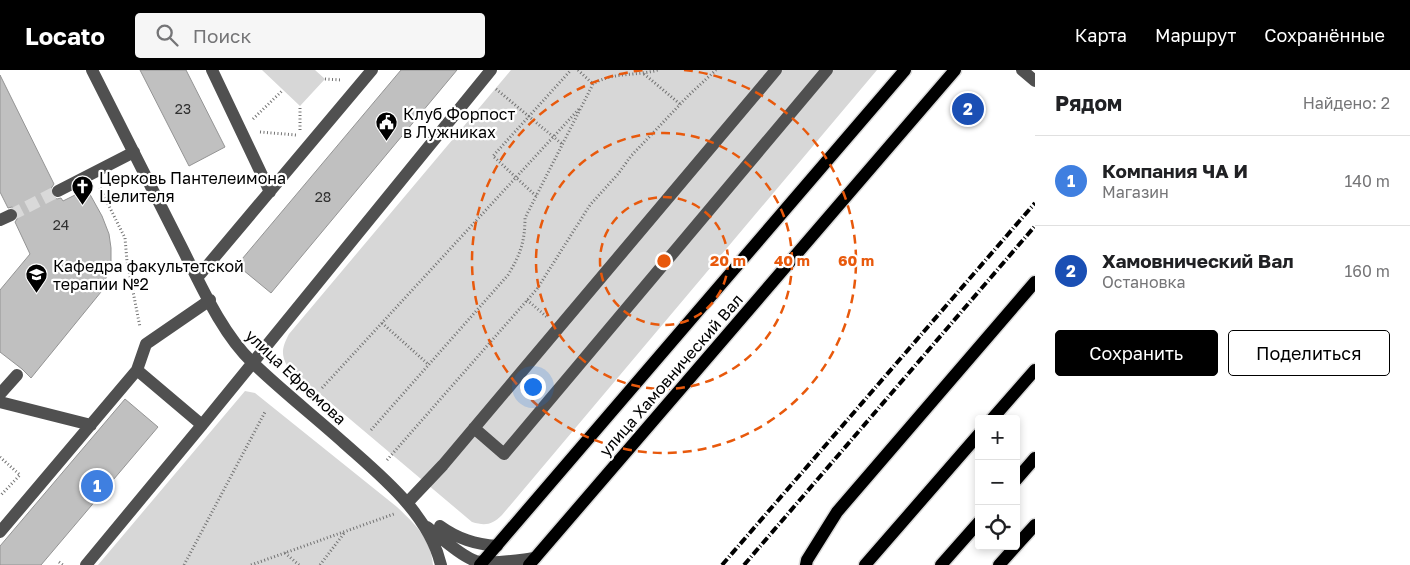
<!DOCTYPE html>
<html lang="ru">
<head>
<meta charset="utf-8">
<style>
  body { margin:0; font-family:"Golos Text",sans-serif; background:#f6f6f6; color:#202124 }
  .controls { position:absolute; right:15px; bottom:15px; display:grid; overflow:hidden; border-radius:5px; box-shadow:0 2px 8px #0003 }
  .controls button { width:45px; height:45px; display:grid; place-items:center; padding:0; border:0; border-bottom:1px solid #e0e0e0; background:#fff; color:#202124; font:25px sans-serif }
  .you { position:absolute; left:532px; top:316px; width:18px; height:18px; margin:-12px; border:4px solid #fff; border-radius:50%; background:#1a73e8; box-shadow:0 0 0 8px #1a73e833 }
  .badge { display:grid; place-items:center; width:32px; height:32px; border-radius:50%; background:#000; color:#fff; font-size:16px; font-weight:700 }
  .pin { position:absolute; translate:-50% -50%; border:2px solid #fff; box-shadow:0 1px 5px #0006 }
  .list { margin:0; padding:0; list-style:none }
  h2 { display:flex; justify-content:space-between; align-items:center; height:65px; margin:0; padding:0 20px; font-size:21px }
  h2 small { font-size:16px; font-weight:400; color:#757577 }
  .list li { display:grid; grid-template-columns:32px 1fr auto; gap:15px; align-items:center; box-sizing:border-box; height:90px; padding:0 20px; border-top:1px solid #e0e0e0 }
  .list b { display:block; font-size:19px; white-space:nowrap }
  .list p { margin:0; font-size:16px; white-space:nowrap; color:#757577 }
  .list em { font-size:16px; font-style:normal; color:#757577 }
  .actions { display:flex; gap:10px; padding:15px 20px }
  .actions a { flex:1; padding:11px 0; border:1px solid #000; border-radius:5px; text-align:center; font-size:18px; color:#000 }
  .actions .main { background:#000; color:#fff }
  .icon { flex:none; width:28px; height:28px; fill:none; stroke:currentColor; stroke-width:2; stroke-linecap:round; stroke-linejoin:round }
  .map { position:relative; flex:none; width:1035px; height:495px; overflow:hidden }
  header { display:flex; align-items:center; gap:30px; box-sizing:border-box; height:70px; padding:0 25px; background:#000; color:#fff }
  header strong { font-size:24px }
  nav { display:flex; gap:28px; margin-inline-start:auto; font-size:18px }
  .search { width:350px; height:45px; background:#f6f6f6; display:flex; align-items:center; gap:12px; box-sizing:border-box; padding:0 18px; border-radius:5px; color:#757577; font-size:19px }
  main { display:flex }
  aside { flex:1; background:#fff }
  .map>svg:first-child { display:block }
  .green { fill:#d7d7d7 }
  .building { fill:#c0c0c0; stroke:#949494 }
  .lines { fill:none; stroke-linecap:round; stroke-linejoin:round }
  .minor-tunnel { stroke:#d9d9d9; stroke-width:12; stroke-dasharray:12 6; stroke-linecap:butt }
  .major-casing { stroke:#dbdbdb; stroke-width:15 }
  .path { stroke:#727272; stroke-width:3; stroke-dasharray:1 2.5; stroke-linecap:butt }
  .minor { stroke:#505050; stroke-width:12 }
  .major { stroke:#000; stroke-width:12 }
  .rail { stroke:#000; stroke-width:4; stroke-dasharray:8 2.5 1 2.5; stroke-linecap:butt }
  .ring { fill:none; stroke:#e8590c; stroke-width:2.5; stroke-dasharray:9 6 }
  .labels { text-anchor:middle; stroke-width:4.5; stroke-linejoin:round; paint-order:stroke }
  .number-label { font-size:14px; fill:#303030 }
  .poi-label { font-size:16px; fill:#000; stroke:#fff; text-anchor:start }
  .street-label { font-size:16px; fill:#000; stroke:#fff }
  .centre { fill:#e8590c; stroke:#fff; stroke-width:2.5 }
  .ring-label { font-size:15px; text-anchor:middle; font-weight:bold; fill:#e8590c; stroke:#fff; stroke-width:4.5; stroke-linejoin:round; paint-order:stroke }
</style>
</head>
<body>
<header>
<strong>Locato</strong>
<div class="search"><svg class="icon" aria-label="search" viewBox="0 0 24 24"><circle cx="10" cy="10" r="6"/><path d="M15 15l6 6"/></svg>Поиск</div>
<nav><a>Карта</a><a>Маршрут</a><a>Сохранённые</a></nav>
</header>
<main>
<div class="map">
<svg width="1035" height="495" viewBox="0 0 1035 495">
  <rect width="100%" height="100%" fill="#fff"/>
  <path class="green" d="M262,0H315L325,9L300,36Z
    M511,0H877L502,445C492,455 485,456 472,452L287,296C280,283 283,276 289,264Z
    M245,321L255,323L397,437C415,454 431,469 433,495H98Z"/>
  <path class="building" d="M140,0H186L225,77L189,96Z
    M401,0H457L271,223L237,195Z
    M0,5L54,114L50,120L51,125L57,129L61,128L63,131L87,119L102,146L109,164L111,178V194L101,222L31,308L22,299L0,282V220L30,184L15,152L19,146L18,141L12,137L8,138L0,122Z
    M125,329L158,357L41,495H0V476Z"/>
  <g class="lines">
    <path class="minor-tunnel" d="M11,145L58,121"/>
    <defs>
      <path id="major" d="M992,349L1035,300
        M1016,410L1035,388
        M1016,476L1035,455
        M480,495L905,0
        M529,495L955,0
        M806,495L807,490L837,442L1035,212
        M865,495L979,364
        M941,495L979,452
        M999,495L1016,476"/>
    </defs>
    <use href="#major" class="major-casing"/>
    <path class="path" d="M578,0L593,14
      M644,4L680,34
      M325,9L342,10
      M496,19L562,74
      M253,49L283,20
      M300,60V36
      M260,62L296,65
      M100,118L125,168L127,191L140,257
      M536,126L493,86L571,0
      M527,230L547,247
      M382,253L429,295
      M322,318L579,39
      M371,360L508,205C520,185 525,172 525,148L593,14C612,2 637,6 658,0
      M0,387L20,405L0,426
      M387,390L537,219L590,135L618,104L631,86L689,25L716,0
      M285,483L299,495
      M59,492L63,495
      M184,495L265,342
      M251,495L394,444
      M320,495L345,462"/>
    <path class="minor" d="M92,0C121,57 150,114 179,172C199,211 221,263 253,293C282,321 314,346 344,373C381,406 429,444 441,495
      M212,0L270,122
      M1022,0L1035,11
      M58,121L134,82
      M0,150L11,145
      M197,208L372,0
      M137,300L146,274L210,230
      M0,324L17,305
      M0,332L91,355
      M474,358L504,384L827,0
      M407,433L443,395L776,0
      M440,456C458,469 475,474 497,476
      M427,457C439,466 462,487 476,491C492,495 518,490 535,488
      M0,462L137,300L202,355
      M86,495L202,355L491,0"/>
    <use href="#major" class="major"/>
    <path class="rail" d="M722,495L1035,133
      M744,495L1035,156"/>
  </g>
  <g class="ring">
    <circle cx="664" cy="191" r="64"/>
    <circle cx="664" cy="191" r="128"/>
    <path d="M684 0A192 192 0 1 1 644 0"/>
  </g>
  <defs>
    <symbol id="civic-pin" viewBox="-11 -11 22 30"><path d="M0 17L-7.5 6A9.5 9.5 0 1 1 7.5 6Z" fill="#000" stroke="#fff"/><path d="M-.6-6.5H3V-4.5H.6V-3L4-1V1h2V6H-6V1h2V-1L-.6-3ZM-1.2 2.5V6h2.4V2.5Z" fill="#fff"/></symbol>
    <symbol id="church-pin" viewBox="-11 -11 22 30"><path d="M0 17L-7.5 6A9.5 9.5 0 1 1 7.5 6Z" fill="#000" stroke="#fff"/><path d="M-1.2-6h2.4v3.5h3.3v2.4h-3.3V6h-2.4V-.1h-3.3v-2.4h3.3Z" fill="#fff"/></symbol>
    <symbol id="university-pin" viewBox="-11 -11 22 30"><path d="M0 17L-7.5 6A9.5 9.5 0 1 1 7.5 6Z" fill="#000" stroke="#fff"/><path d="M0-5L7-2L0 1L-7-2ZM-4 1L0 2.5L4 1V4Q0 6-4 4Z" fill="#fff"/></symbol>
  </defs>
  <g fill-rule="evenodd">
    <use href="#civic-pin" x="374" y="40" width="25" height="34"/>
    <use href="#church-pin" x="70" y="104" width="25" height="34"/>
    <use href="#university-pin" x="24" y="192" width="25" height="34"/>
  </g>
  <g class="labels">
    <g class="number-label">
      <text x="183" y="44">23</text>
      <text x="323" y="132">28</text>
      <text x="61" y="160">24</text>
    </g>
    <g class="poi-label">
      <text x="403" y="50">Клуб Форпост<tspan x="403" dy="18">в Лужниках</tspan></text>
      <text x="99" y="114">Церковь Пантелеимона<tspan x="99" dy="18">Целителя</tspan></text>
      <text x="53" y="202">Кафедра факультетской<tspan x="53" dy="18">терапии №2</tspan></text>
    </g>
    <g class="street-label">
      <text transform="translate(671 305) rotate(-49)" y="6">улица Хамовнический Вал</text>
      <text transform="translate(296 307) rotate(43)" y="6">улица Ефремова</text>
    </g>
  </g>
  <circle cx="664" cy="191" r="8" class="centre"/>
  <g class="ring-label">
    <text x="728" y="196">20 m</text>
    <text x="792" y="196">40 m</text>
    <text x="856" y="196">60 m</text>
  </g>
</svg>
<div class="controls">
<button>+</button>
<button>−</button>
<button><svg class="icon" aria-label="locate" viewBox="0 0 24 24"><circle cx="12" cy="12" r="6"/><path d="M12 2v4M12 18v4M2 12h4M18 12h4"/></svg></button>
</div>
<div class="you"></div>
<div class="pin badge" style="left:97px;top:416px;background:#3f7fe0">1</div>
<div class="pin badge" style="left:968px;top:39px;background:#1a4fb4">2</div>
</div>
<aside>
<h2>Рядом<small>Найдено: 2</small></h2>
<ul class="list">
<li><span class="badge" style="background:#3f7fe0">1</span><div><b>Компания ЧА И</b><p>Магазин</p></div><em>140 m</em></li>
<li><span class="badge" style="background:#1a4fb4">2</span><div><b>Хамовнический Вал</b><p>Остановка</p></div><em>160 m</em></li>
</ul>
<div class="actions"><a class="main">Сохранить</a><a>Поделиться</a></div>
</aside>
</main>
</body>
</html>
